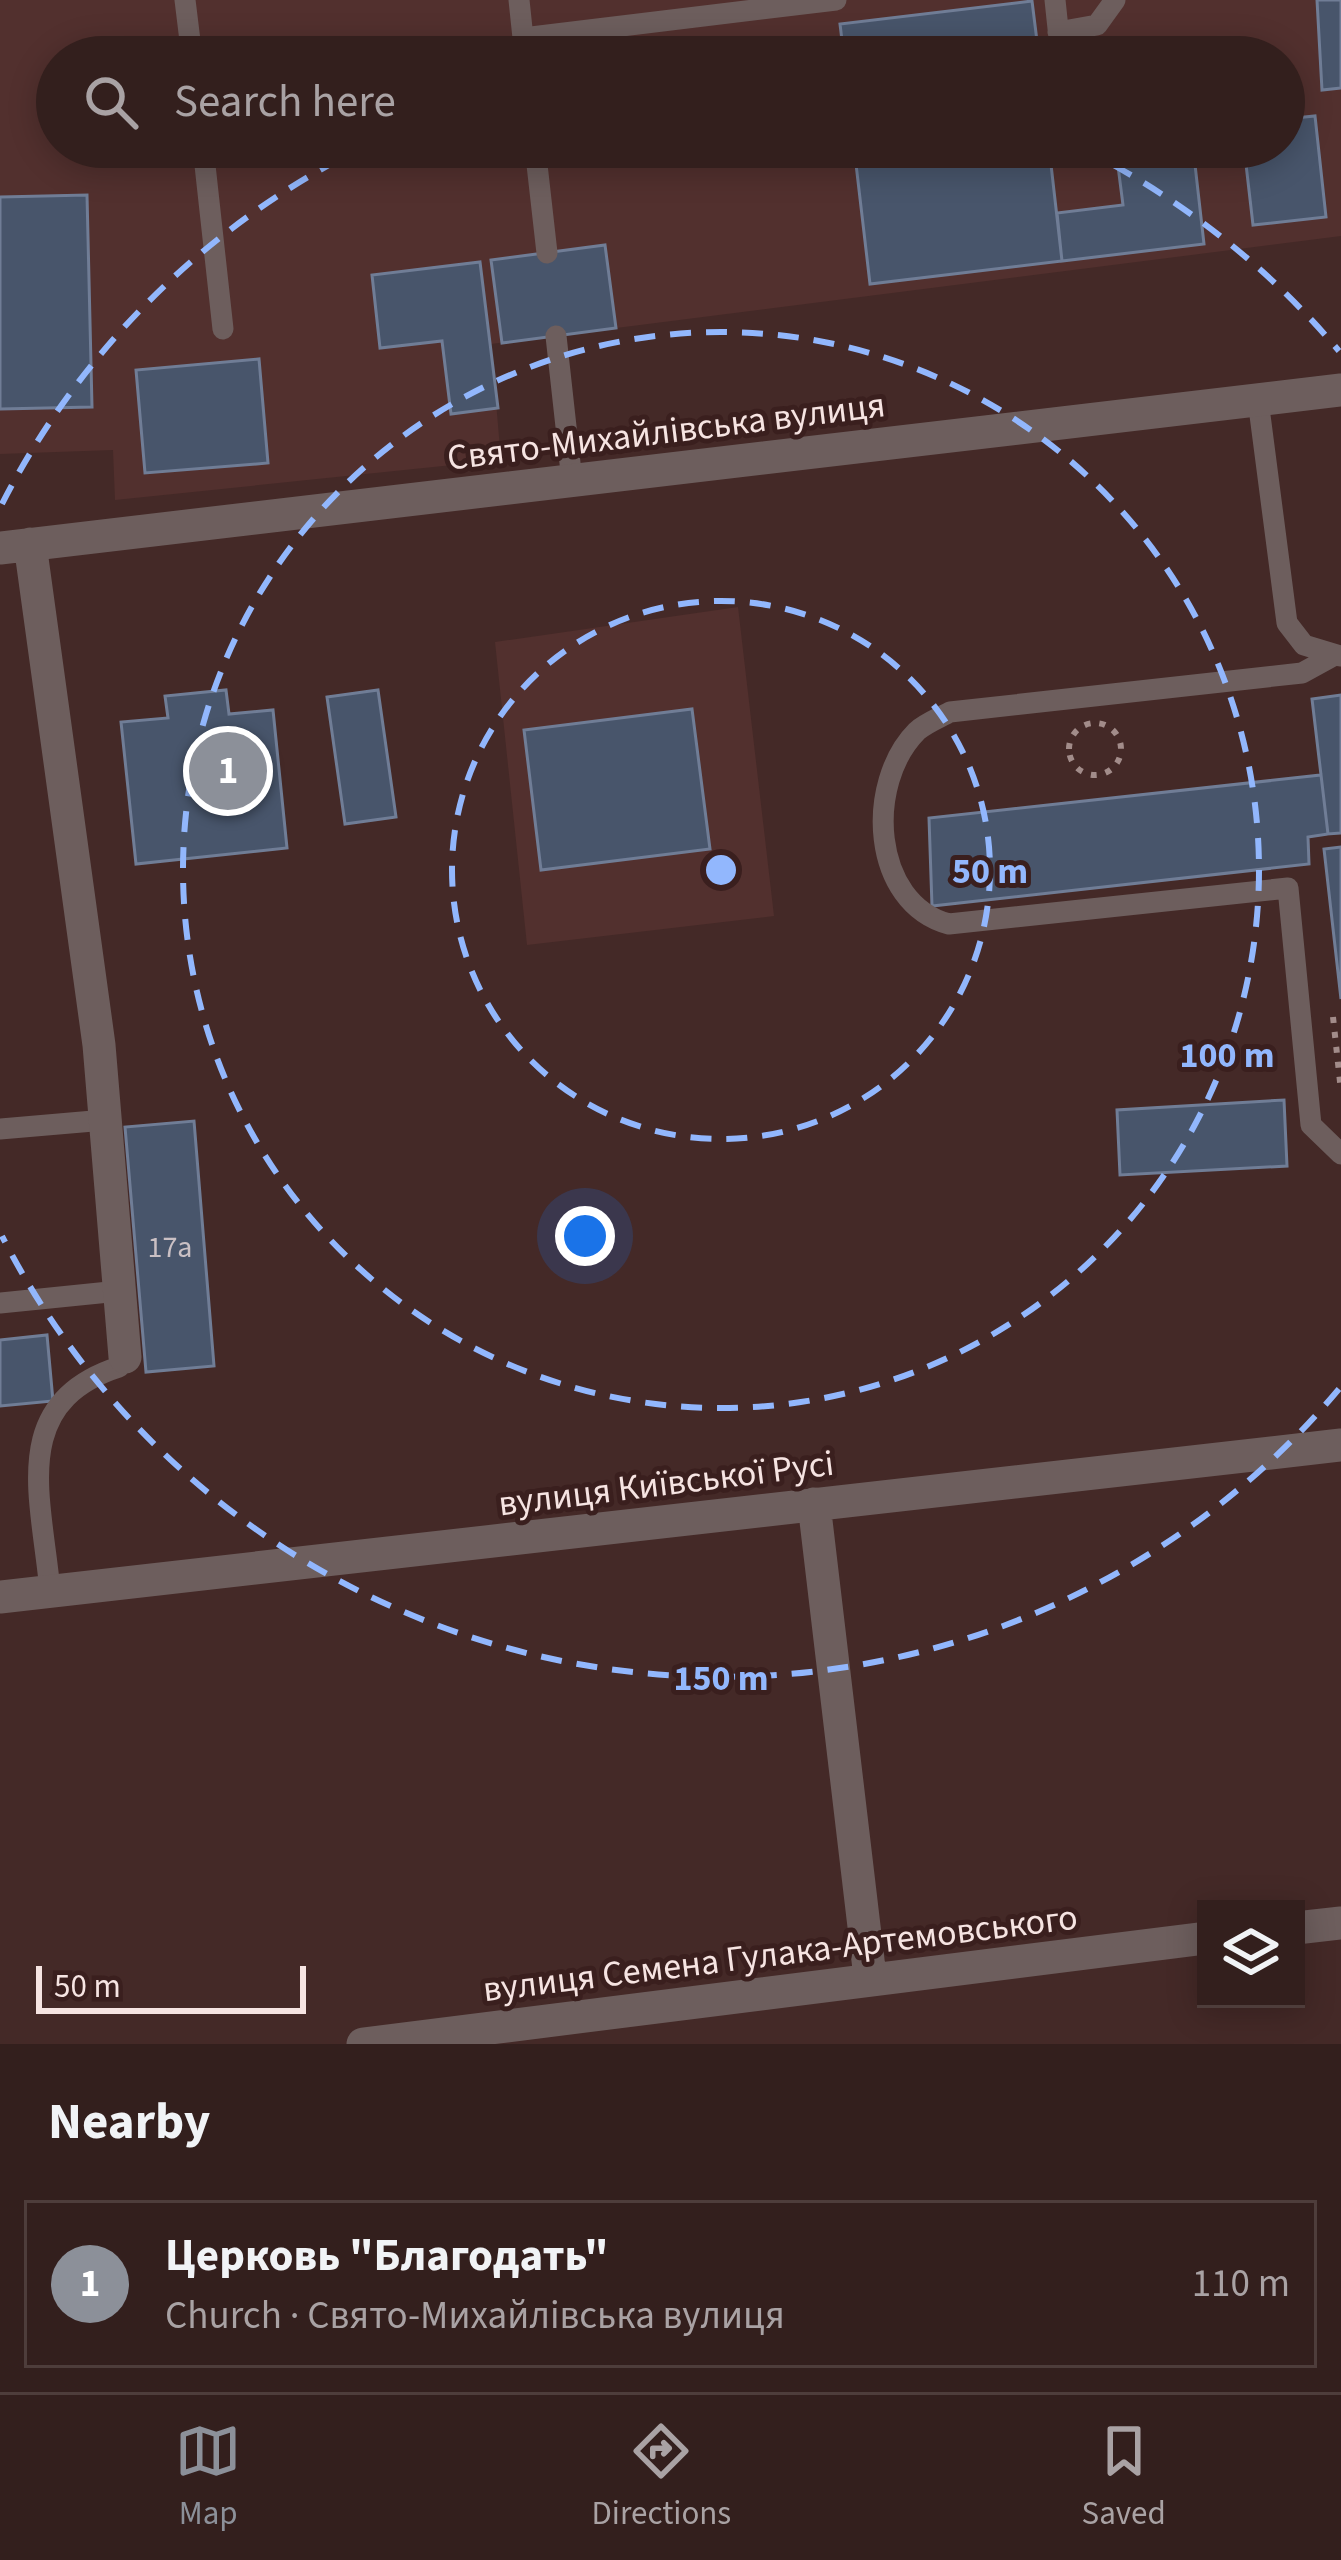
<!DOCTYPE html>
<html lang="en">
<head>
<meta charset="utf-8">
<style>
  body { margin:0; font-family:"Source Sans 3",sans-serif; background:#3b2726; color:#f1f3f6 }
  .controls { position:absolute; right:36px; bottom:36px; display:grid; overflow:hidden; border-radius:0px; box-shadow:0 6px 30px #0003 }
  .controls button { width:108px; height:108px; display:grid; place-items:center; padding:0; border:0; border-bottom:3px solid #4e3d3b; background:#331f1d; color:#f1f3f6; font:60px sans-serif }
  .scale { position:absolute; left:36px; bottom:30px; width:270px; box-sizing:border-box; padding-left:12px; border:6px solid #f6e4e2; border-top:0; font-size:33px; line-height:42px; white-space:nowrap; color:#f6e4e2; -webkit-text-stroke:9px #3a1f1e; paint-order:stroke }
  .you { position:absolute; left:585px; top:1236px; width:42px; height:42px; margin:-30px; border:9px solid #fff; border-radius:50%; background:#1a73e8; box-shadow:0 0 0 18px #1a73e833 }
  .badge { display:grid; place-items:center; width:78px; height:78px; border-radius:50%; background:#8c9099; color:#fff; font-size:39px; font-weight:700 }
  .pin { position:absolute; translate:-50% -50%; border:6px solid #fff; box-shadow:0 3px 12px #0006 }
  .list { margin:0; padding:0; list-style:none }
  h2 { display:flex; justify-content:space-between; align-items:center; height:156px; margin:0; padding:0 48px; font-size:51px }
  h2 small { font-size:39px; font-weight:400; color:#a9a2a4 }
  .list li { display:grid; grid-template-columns:78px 1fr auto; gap:36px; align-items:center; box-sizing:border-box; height:168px; margin:0 24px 24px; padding:0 24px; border:3px solid #4e3d3b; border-radius:0px }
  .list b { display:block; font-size:45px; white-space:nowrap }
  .list p { margin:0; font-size:39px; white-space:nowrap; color:#a9a2a4 }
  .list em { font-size:39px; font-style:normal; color:#a9a2a4 }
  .icon { flex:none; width:66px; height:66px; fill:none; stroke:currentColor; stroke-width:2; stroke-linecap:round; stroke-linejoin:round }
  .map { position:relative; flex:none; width:1341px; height:2044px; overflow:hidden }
  .search { position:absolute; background:#331f1d; box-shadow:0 6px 30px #0003; left:36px; right:36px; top:36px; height:132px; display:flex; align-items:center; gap:30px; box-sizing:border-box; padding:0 42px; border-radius:66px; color:#a9a2a4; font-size:45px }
  .sheet { height:348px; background:#331f1d }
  nav { display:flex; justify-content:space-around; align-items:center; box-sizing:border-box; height:168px; border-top:3px solid #4e3d3b; background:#331f1d; font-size:33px; color:#a9a2a4 }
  nav a { display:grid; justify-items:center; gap:6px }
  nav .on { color:#8c9099 }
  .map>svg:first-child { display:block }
  .built { fill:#52302e; fill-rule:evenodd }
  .building { fill:#48556b; stroke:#707d96; stroke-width:3 }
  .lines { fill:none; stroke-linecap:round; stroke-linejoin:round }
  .path { stroke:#a28c8a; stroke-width:6; stroke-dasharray:6 9; stroke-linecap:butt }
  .service { stroke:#6d5e5d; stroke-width:21 }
  .minor { stroke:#6d5e5d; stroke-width:33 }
  .ring { fill:none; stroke:#92b7fd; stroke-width:6; stroke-dasharray:21 15 }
  .labels { text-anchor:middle; stroke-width:10; stroke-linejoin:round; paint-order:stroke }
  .number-label { font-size:30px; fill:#cac0c4 }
  .street-label { font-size:36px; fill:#f6e4e2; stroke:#3a1f1e }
  .centre { fill:#92b7fd; stroke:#3a1f1e; stroke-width:6 }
  .ring-label { font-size:36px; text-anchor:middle; font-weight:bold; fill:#92b7fd; stroke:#3a1f1e; stroke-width:10; stroke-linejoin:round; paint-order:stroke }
</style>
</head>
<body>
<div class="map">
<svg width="1341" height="2044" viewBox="0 0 1341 2044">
  <rect width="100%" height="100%" fill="#442927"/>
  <path class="built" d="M0,0H1341V236L491,344L501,460L115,500L113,450L0,454ZM57,57H1284V147H57Z
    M738,607L774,916L527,945L495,642Z"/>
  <path class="building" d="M1317,0H1341V88L1322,90Z
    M1032,1L1039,57H844L840,24Z
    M1315,116L1326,217L1253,225L1244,147H1284V119Z
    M854,147H1049L1062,261L870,284Z
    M1193,147L1204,244L1062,261L1057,213L1123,205L1118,166L1147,163L1146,150Z
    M87,195L92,407L0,409V197Z
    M605,245L616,328L502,343L491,260Z
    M480,262L498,408L451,414L442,341L380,348L372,275Z
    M259,359L268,463L145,473L136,370Z
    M226,690L229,714L273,710L287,848L136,864L121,722L168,718L165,696Z
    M378,690L396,817L345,824L327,697Z
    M1341,695V833L1328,834L1312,699Z
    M692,709L710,849L541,870L524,730Z
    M1321,775L1328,834L1308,837L1309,864L932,906L929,818Z
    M1341,847V999L1324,849Z
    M1284,1100L1287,1166L1120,1175L1117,1110Z
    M194,1121L214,1366L146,1372L125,1127Z
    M47,1335L53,1401L0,1406V1340Z"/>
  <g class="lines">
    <path class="path" d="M1069 749a26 26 0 1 1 52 0a26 26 0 1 1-52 0Z
      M1333,1017L1341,1091"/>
    <path class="service" d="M185,0L192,57
      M519,0L525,57
      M1055,0L1061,57
      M1058,32L1097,25L1115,0
      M523,38L836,0
      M203,147L223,329
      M535,147L547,253
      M1071,147L1072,154
      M556,336L572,481
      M1258,400L1287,623L1304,645L1340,656
      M1333,656L1302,673L950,712C939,718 926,723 917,731C865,783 871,903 949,924L1288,888L1311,1125L1341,1154
      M0,1129L105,1120
      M0,1303L119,1291
      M50,1591C42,1499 7,1403 119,1367L125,1357"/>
    <path class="minor" d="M30,544L99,1045L125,1357
      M0,548L1341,390
      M814,1504L870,1977
      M0,1597L1341,1445
      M1296,1928L1341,1923
      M363,2044L1206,1938"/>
  </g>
  <g class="ring">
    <circle cx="721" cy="870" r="269"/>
    <circle cx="721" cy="870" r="538"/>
    <path d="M1339 1389A807 807 0 0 1 2 1236M2 504A807 807 0 0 1 361 148M1081 148A807 807 0 0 1 1339 351"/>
  </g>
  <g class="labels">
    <g class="number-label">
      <text x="170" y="1257">17а</text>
    </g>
    <g class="street-label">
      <text transform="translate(666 430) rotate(-7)" y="13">Свято-Михайлівська вулиця</text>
      <text transform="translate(666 1482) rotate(-7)" y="13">вулиця Київської Русі</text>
      <text transform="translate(780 1952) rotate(-7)" y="13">вулиця Семена Гулака-Артемовського</text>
    </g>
  </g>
  <circle cx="721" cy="870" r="18" class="centre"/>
  <g class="ring-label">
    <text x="990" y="883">50 m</text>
    <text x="1227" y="1067">100 m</text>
    <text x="721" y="1690">150 m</text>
  </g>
</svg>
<div class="controls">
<button><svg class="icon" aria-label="layers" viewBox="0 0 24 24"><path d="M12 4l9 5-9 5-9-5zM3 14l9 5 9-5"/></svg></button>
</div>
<div class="scale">50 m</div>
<div class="you"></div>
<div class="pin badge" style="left:228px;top:771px">1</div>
<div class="search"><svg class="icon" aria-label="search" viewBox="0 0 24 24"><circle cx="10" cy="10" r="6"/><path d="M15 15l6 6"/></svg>Search here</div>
</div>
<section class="sheet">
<h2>Nearby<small></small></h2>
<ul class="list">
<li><span class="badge">1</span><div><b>Церковь &quot;Благодать&quot;</b><p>Church · Свято-Михайлівська вулиця</p></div><em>110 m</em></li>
</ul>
</section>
<nav>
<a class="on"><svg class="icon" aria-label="map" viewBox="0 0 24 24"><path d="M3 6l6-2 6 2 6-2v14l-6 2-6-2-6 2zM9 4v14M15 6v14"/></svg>Map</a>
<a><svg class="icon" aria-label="directions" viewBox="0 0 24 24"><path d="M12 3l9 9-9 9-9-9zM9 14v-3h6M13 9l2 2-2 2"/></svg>Directions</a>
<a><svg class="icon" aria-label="saved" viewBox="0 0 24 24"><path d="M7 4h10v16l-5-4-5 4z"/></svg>Saved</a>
</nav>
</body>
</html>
